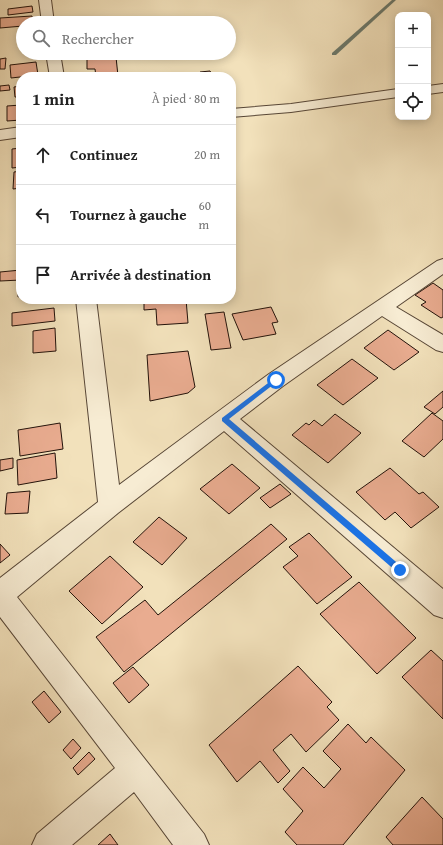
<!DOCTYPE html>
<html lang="fr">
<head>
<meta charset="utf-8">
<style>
  body { margin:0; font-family:"Gentium Book Plus",serif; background:#f6f6f6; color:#222 }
  .controls { position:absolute; right:12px; top:12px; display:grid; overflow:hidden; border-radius:8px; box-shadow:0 2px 10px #0003 }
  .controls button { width:36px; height:36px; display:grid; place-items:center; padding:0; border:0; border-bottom:1px solid #e0e0e0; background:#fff; color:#222; font:20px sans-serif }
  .stop { position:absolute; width:12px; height:12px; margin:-9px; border:3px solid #1a73e8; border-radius:50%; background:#fff }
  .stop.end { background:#1a73e8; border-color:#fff; box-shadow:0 1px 4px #0008 }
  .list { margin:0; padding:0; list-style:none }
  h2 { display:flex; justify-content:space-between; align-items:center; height:52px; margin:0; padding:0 16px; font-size:17px }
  h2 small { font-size:13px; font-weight:400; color:#767676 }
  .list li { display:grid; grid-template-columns:26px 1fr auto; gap:12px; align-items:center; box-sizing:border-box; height:60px; padding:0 16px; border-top:1px solid #e0e0e0 }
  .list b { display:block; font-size:15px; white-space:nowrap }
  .list em { font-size:13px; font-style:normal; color:#767676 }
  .icon { flex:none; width:22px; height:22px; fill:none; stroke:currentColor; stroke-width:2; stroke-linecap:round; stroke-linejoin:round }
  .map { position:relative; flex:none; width:443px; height:845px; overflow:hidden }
  .search { position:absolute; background:#fff; box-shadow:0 2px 10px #0003; left:16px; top:16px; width:220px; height:44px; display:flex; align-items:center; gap:10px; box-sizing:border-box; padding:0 14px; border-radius:22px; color:#767676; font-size:15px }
  .panel { position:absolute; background:#fff; box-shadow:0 2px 10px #0003; left:16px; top:72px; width:220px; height:232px; border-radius:16px }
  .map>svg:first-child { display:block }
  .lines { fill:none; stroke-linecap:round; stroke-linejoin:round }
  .stream { fill:#6b796c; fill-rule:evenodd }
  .building { fill:#e9ac90; stroke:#23120a }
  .minor-casing { stroke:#574636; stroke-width:2 }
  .minor { fill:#f7ecd3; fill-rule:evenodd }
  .route { fill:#1a73e8 }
</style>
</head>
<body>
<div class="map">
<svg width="443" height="845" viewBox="0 0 443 845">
  <rect width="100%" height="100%" fill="#f2e1bb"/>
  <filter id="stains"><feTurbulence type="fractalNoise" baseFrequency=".005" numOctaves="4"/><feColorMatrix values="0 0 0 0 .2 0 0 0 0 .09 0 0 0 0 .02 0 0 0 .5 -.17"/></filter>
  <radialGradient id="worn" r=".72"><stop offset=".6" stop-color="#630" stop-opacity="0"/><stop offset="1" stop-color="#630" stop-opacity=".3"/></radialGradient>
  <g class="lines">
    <path class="stream" d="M392,0H396L336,55H332V53Z"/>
  </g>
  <path class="building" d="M32,6L33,12L8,15V9Z
    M32,16L33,23H23V26L0,28V18Z
    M116,57L118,76L96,77L95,69H87V59Z
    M6,58L5,69H0V59Z
    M36,62L38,75L11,78L10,65Z
    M210,71L213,76L202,77L200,72Z
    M193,73L194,77H174V75Z
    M9,85L10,90L0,91V86Z
    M21,86V97H15L14,87Z
    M21,105V120L7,121V106Z
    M21,148V167L12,168V149Z
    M21,171V188L13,189L14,172Z
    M21,270V280L0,281V272Z
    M21,283V296L18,297V284Z
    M433,283L443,290V317L441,318L421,305L426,302L415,295Z
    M144,299H186L188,323L157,325L156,309L144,310Z
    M271,307L278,322L272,323L276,334L243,340L232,314Z
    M54,308L55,321L12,326V313Z
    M224,312L231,348L211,350L205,314Z
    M55,328L56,351L33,353V331Z
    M388,330L419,352L394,370L364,348Z
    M188,351L195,387L188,393L150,401L147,355Z
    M352,359L378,378L343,405L317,385Z
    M443,391V407L435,414L424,407Z
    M432,413L443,421V439L424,457L402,441Z
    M335,414L361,433L328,463L292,435L306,423L309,425L314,420L322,426Z
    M60,423L63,449L20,456L18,430Z
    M55,453L57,478L18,485L17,460Z
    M13,458V468L0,471V460Z
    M232,464L260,488L229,514L200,489Z
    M390,468L419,494L423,492L439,507L411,528L395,512L385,520L356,492Z
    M280,484L291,494L270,508L260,498Z
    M30,491L28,513L5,514L7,493Z
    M159,517L187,538L162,565L133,542Z
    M271,524L287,539L124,672L96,637L145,600L158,615Z
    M309,533L352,577L317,604L283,567L298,556L289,547Z
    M0,544L10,555L0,563Z
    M110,556L143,587L102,624L69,591Z
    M359,582L416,638L377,674L320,614Z
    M431,650L443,661V719L402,677Z
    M298,666L332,702L327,707L339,720L306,752L291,734L273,750L290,771L278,783L260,761L237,782L209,745Z
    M133,667L149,685L129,703L113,683Z
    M44,691L61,712L49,723L32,702Z
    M348,724L366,743L371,737L405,770L343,845H297L285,832L303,811L283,789L303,767L324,788L341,769L323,751Z
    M73,739L81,748L71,759L63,750Z
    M89,752L95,759L78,775L73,768Z
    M422,797L443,819V845H393L386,837Z
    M110,834L118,845H98Z"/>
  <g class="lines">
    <defs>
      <path id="minor" d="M39,0H51L54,23H42Z
        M46,53H60L64,77H50Z
        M443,84V92L428,94V86Z
        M398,89V97L291,112L231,117V109L291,104Z
        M21,127V137L0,140V130Z
        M443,259V274L396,307L443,335V352L436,350L382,316L283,386L240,419L443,589V618L434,615L224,431L118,513L17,597L204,834L209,845H173L134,792L72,845H32L37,834L115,768L0,617V578L98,502L76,299H96L119,485L269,374L437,261Z"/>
    </defs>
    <use href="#minor" class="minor-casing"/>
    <use href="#minor" class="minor"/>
  </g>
  <path class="route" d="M276,377L278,378V381L229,419L402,567V572H397L222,421V418Z"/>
  <rect width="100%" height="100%" filter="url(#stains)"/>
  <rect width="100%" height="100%" fill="url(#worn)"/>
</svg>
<div class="controls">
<button>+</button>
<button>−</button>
<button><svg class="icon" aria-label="locate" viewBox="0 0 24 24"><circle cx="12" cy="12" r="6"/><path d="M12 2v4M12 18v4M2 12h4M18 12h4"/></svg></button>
</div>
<div class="stop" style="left:276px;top:380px"></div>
<div class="stop end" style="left:400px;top:570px"></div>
<div class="search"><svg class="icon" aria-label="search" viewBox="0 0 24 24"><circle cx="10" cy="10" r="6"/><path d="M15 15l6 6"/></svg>Rechercher</div>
<section class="panel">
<h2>1 min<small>À pied · 80 m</small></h2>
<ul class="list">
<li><svg class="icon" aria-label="ahead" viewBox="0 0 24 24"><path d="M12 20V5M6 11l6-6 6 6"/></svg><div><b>Continuez</b></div><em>20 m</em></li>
<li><svg class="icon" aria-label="left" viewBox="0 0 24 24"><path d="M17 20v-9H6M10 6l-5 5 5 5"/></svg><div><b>Tournez à gauche</b></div><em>60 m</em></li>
<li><svg class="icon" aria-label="arrive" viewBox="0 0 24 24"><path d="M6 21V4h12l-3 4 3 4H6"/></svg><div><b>Arrivée à destination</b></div></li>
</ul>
</section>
</div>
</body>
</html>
